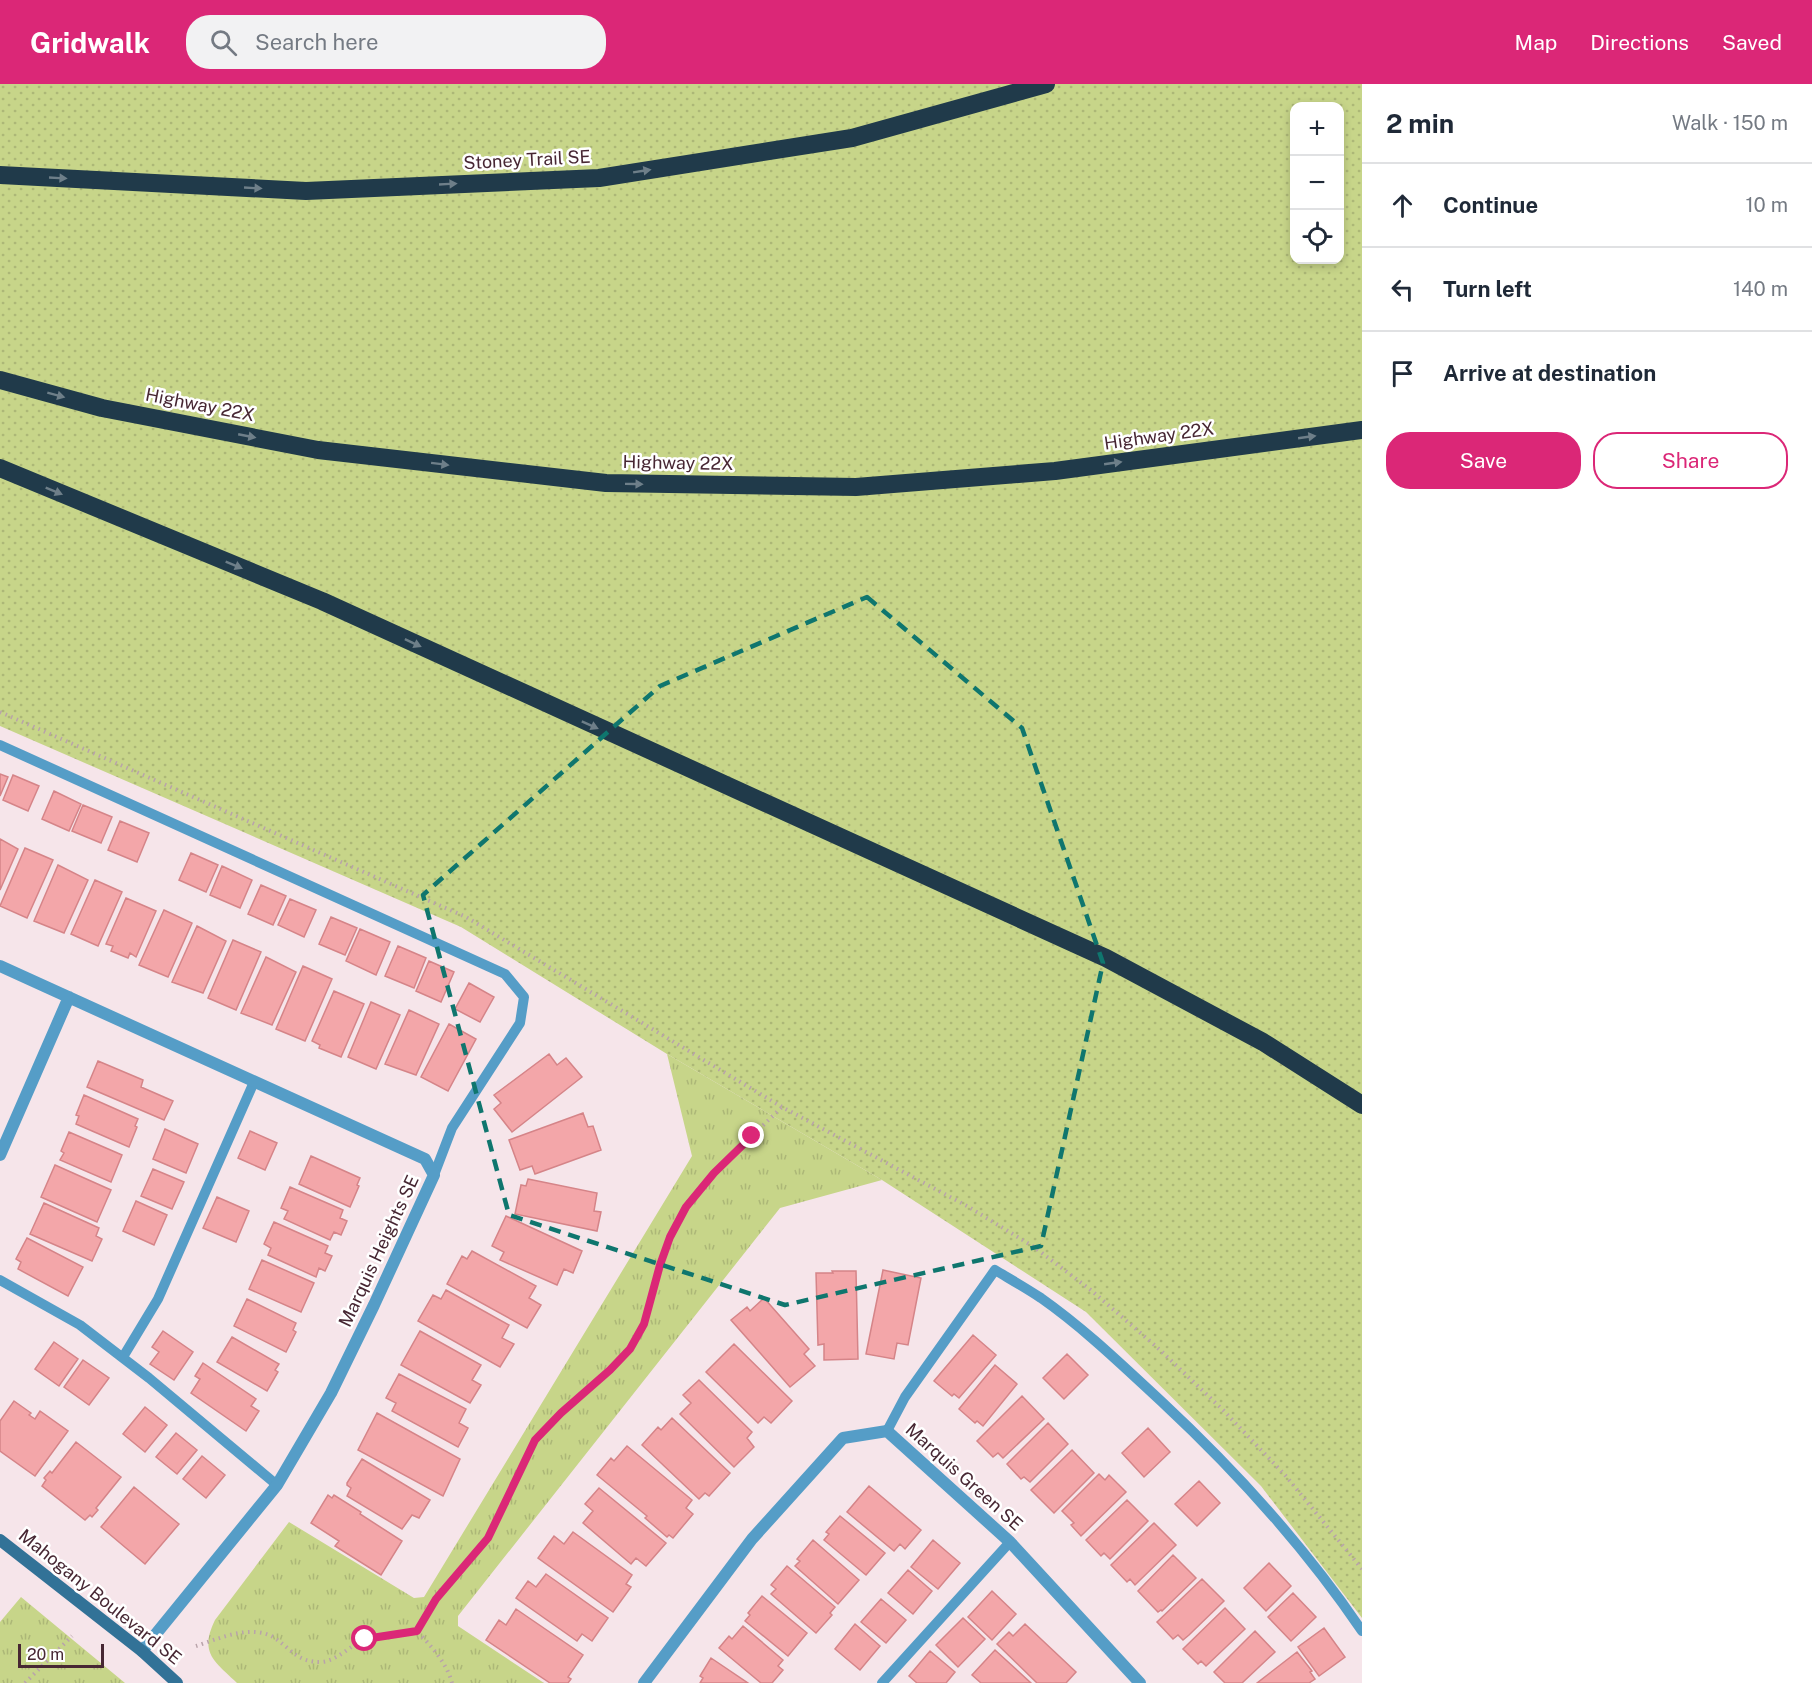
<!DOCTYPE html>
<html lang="en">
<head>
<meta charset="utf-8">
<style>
  body { margin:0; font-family:"Public Sans",sans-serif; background:#f2f2f3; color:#1f2937 }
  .controls { position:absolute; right:18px; top:18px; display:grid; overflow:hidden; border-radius:12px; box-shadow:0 3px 9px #0003 }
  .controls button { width:54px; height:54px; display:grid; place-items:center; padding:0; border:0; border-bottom:2px solid #e0e1e3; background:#fff; color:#1f2937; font:30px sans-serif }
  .scale { position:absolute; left:18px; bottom:15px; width:86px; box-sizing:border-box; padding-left:6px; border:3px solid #472733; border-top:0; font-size:16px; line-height:21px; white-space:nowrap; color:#472733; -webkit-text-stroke:4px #fff; paint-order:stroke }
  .stop { position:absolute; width:18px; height:18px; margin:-14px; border:4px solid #db2777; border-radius:50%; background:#fff }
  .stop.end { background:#db2777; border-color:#fff; box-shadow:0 2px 6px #0008 }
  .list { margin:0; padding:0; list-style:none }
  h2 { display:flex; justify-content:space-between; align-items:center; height:78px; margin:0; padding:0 24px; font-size:26px }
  h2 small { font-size:20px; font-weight:400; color:#747a83 }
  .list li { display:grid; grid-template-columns:39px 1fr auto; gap:18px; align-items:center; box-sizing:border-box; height:84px; padding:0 24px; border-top:2px solid #e0e1e3 }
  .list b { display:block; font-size:22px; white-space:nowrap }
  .list em { font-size:20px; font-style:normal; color:#747a83 }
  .actions { display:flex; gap:12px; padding:18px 24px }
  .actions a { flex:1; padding:14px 0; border:2px solid #db2777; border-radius:24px; text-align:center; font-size:21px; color:#db2777 }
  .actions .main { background:#db2777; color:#fff }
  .icon { flex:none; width:33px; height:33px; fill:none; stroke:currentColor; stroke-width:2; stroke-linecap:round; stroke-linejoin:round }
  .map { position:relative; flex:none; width:1362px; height:1599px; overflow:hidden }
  header { display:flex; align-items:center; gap:36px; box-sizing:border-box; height:84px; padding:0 30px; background:#db2777; color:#fff }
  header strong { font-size:28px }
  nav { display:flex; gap:33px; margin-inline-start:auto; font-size:21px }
  .search { width:420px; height:54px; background:#f2f2f3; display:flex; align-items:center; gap:15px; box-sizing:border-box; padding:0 21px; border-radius:24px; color:#747a83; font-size:22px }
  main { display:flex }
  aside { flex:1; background:#fff }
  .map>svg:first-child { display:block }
  .grass { fill:url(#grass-dots); fill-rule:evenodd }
  .park { fill:url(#park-tufts) }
  .building { fill:#f3a6a9; stroke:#d58488; stroke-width:1.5 }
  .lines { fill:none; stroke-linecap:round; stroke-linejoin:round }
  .path { stroke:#b9a3aa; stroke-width:4; stroke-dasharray:1.5 4.5; stroke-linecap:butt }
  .lane { stroke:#559dc7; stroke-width:10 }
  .street { stroke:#559dc7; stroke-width:12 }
  .secondary { stroke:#327297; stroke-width:12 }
  .highway { stroke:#203a4a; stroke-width:18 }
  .oneway { fill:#6e7f89 }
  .route { stroke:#db2777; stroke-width:8 }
  .marked { fill:none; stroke:#0f766e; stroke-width:4.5; stroke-dasharray:12 8; stroke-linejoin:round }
  .labels { text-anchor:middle; stroke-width:5; stroke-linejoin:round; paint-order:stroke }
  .street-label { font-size:18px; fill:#472733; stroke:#fff }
</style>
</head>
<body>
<header>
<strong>Gridwalk</strong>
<div class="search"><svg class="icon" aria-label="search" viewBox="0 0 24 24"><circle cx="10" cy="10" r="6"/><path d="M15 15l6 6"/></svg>Search here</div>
<nav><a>Map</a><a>Directions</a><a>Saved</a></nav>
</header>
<main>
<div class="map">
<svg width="1362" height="1599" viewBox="0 0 1362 1599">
  <defs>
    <pattern id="grass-dots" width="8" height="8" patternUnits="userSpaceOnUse" patternTransform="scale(1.5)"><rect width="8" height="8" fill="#c7d589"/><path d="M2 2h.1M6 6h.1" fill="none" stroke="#acb777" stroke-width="1.8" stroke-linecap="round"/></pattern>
    <pattern id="park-tufts" width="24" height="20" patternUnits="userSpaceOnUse" patternTransform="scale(1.5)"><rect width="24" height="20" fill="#c7d589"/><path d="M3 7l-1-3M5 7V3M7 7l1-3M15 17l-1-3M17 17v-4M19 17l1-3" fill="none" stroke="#acb777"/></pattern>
  </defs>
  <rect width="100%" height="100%" fill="#f6e5ea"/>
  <path class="grass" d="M0,0H1362V1534L1261,1402L1086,1228L882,1096L667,970L461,843L0,642ZM1294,22H1340V176H1294Z"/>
  <path class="park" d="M667,970L882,1096L780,1124L458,1532V1542L544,1599H237C214,1577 199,1569 215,1536L289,1438L414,1514L424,1513L692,1072Z
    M21,1513L125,1599H0V1538Z"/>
  <path class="building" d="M0,690L8,693L0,712Z
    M13,691L39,702L28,727L3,716Z
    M54,707L81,720L69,747L42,735Z
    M83,721L112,733L101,759L72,747Z
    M120,737L149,749L137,778L108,766Z
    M0,755L18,765L0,806Z
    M25,764L53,776L27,834L0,822Z
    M191,769L218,781L206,808L179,796Z
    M58,781L88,796L64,849L34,837Z
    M222,782L252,796L240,824L210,811Z
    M95,796L122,808L98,862L71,850Z
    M261,801L286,812L273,841L248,830Z
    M126,814L156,827L136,873L130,869L128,874L111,867L113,862L106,860Z
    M290,815L316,826L304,853L278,841Z
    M164,826L192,839L168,893L139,881Z
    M331,833L357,844L345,871L319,860Z
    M197,842L226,857L203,909L172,898Z
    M360,845L390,858L376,891L346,877Z
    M233,856L261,868L236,926L208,914Z
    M398,862L426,874L414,904L385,892Z
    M266,873L296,888L272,941L241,929Z
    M429,877L454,888L441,918L416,907Z
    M303,882L332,895L305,957L276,945Z
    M469,899L494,913L480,938L455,925Z
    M334,907L364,920L341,973L319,964L320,961L312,957Z
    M371,918L400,931L376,985L348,973Z
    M409,926L439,940L416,991L385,980Z
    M449,940L476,955L448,1007L421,993Z
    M549,970L557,981L566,974L582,993L512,1048L494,1025L501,1019L494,1011Z
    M98,977L143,996L141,1003L173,1017L164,1036L87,1003Z
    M84,1011L138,1035L135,1042L137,1043L129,1063L76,1040L79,1032L76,1031Z
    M583,1029L588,1043L593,1042L601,1066L535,1090L532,1082L520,1086L509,1056Z
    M165,1045L198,1060L186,1089L153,1075Z
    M250,1047L277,1059L265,1086L238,1074Z
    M69,1048L122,1071L111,1098L60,1076L64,1069L61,1067Z
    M311,1072L360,1094L357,1101L359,1102L350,1123L299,1100Z
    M55,1081L111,1106L97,1138L41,1113Z
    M153,1085L184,1098L172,1125L141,1112Z
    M528,1095L597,1109L594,1127L601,1128L597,1147L515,1130L521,1101L526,1102Z
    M290,1103L343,1126L340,1134L347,1137L341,1151L334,1148L330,1156L284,1135L288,1127L281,1124Z
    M217,1113L249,1127L236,1158L203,1144Z
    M136,1117L167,1131L154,1161L123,1147Z
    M44,1119L99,1144L96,1152L102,1155L92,1177L30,1150Z
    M506,1132L582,1167L573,1189L564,1185L557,1201L500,1176L504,1168L492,1162Z
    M274,1138L328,1162L325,1169L332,1172L325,1187L319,1184L316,1193L268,1171L271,1164L264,1160Z
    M27,1154L83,1183L68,1212L18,1185L21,1178L16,1175Z
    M472,1167L536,1202L529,1214L541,1221L527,1244L447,1200L462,1172L467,1175Z
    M262,1176L314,1199L301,1228L249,1205Z
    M883,1186L921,1194L908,1261L897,1259L894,1275L866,1270Z
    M832,1187H856L858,1275L824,1276V1260L818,1261L816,1189H833Z
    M446,1206L509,1241L502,1254L514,1260L500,1283L418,1237L433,1211L441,1215Z
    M764,1214L809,1265L804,1270L815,1282L790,1303L731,1236L747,1223L750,1227Z
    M247,1215L296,1239L293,1246L296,1248L286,1268L234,1242Z
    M163,1247L193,1268L174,1296L150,1280L159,1268L152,1263Z
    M420,1247L481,1281L472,1296L481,1301L470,1319L401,1281Z
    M973,1251L996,1271L959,1314L954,1310L952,1312L934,1297Z
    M232,1253L279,1280L275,1286L278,1288L267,1307L217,1278Z
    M54,1258L78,1275L59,1302L35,1285Z
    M734,1260L792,1317L771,1339L764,1333L758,1339L706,1288Z
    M1067,1270L1088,1291L1064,1315L1043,1294Z
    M83,1276L109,1294L89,1321L64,1303Z
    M203,1279L256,1315L251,1322L259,1327L246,1347L191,1309L200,1295L195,1292Z
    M995,1281L1017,1300L983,1342L977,1337L975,1339L959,1325Z
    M399,1290L466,1325L459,1339L468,1344L458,1363L392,1327L396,1319L386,1314Z
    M699,1296L752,1348L747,1354L754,1363L734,1383L680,1330L691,1319L683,1311Z
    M1022,1312L1044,1335L1003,1374L998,1369L993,1373L977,1357Z
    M14,1317L31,1329L29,1331L35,1335L40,1327L68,1347L35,1392L0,1367V1337Z
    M145,1323L167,1341L145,1368L123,1350Z
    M377,1329L460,1375L443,1412L358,1366Z
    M672,1334L730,1389L709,1412L705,1409L699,1415L642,1361L658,1343L661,1346Z
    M1048,1339L1068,1360L1030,1398L1024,1393L1021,1395L1007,1380Z
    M1148,1344L1170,1368L1144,1393L1122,1369Z
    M176,1349L197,1366L177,1390L156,1373Z
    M76,1358L121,1393L96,1424L98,1426L92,1433L90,1431L85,1436L42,1402L46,1396L44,1394L50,1387L52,1389Z
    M627,1362L692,1416L686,1424L693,1430L673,1454L669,1451L667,1453L645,1434L647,1432L597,1391L611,1374L614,1377Z
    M1072,1366L1094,1389L1054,1429L1031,1406Z
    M202,1372L225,1391L206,1414L183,1395Z
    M362,1375L430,1416L419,1434L412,1431L402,1445L347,1412L351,1404L347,1401V1399Z
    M1099,1390L1105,1396L1109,1391L1126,1408L1081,1452L1071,1441L1074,1439L1062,1427Z
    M1199,1397L1220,1419L1197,1442L1175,1420Z
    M869,1402L921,1446L905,1465L900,1460L894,1467L847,1428Z
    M134,1403L179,1440L145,1480L101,1443Z
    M599,1404L666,1459L646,1482L636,1474L631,1480L583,1439L593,1427L585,1420Z
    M328,1411L332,1414L334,1411L361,1428L360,1430L402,1457L381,1491L335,1462L339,1457L311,1439Z
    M1127,1416L1148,1437L1110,1475L1104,1469L1101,1472L1086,1456Z
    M840,1432L885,1469L866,1491L824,1456L829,1450L826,1448Z
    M1154,1439L1176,1461L1135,1501L1130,1495L1127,1498L1111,1481Z
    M573,1448L632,1491L626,1500L631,1503L613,1528L538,1474L554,1452L564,1460Z
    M813,1456L859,1496L838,1520L795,1482L800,1477L797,1475Z
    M933,1456L960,1479L938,1505L911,1483Z
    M1173,1471L1196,1494L1162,1527L1161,1526L1158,1528L1138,1507Z
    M1269,1479L1291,1502L1266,1527L1244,1504Z
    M787,1482L835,1523L830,1529L832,1531L816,1549L771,1510L776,1505L771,1501Z
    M908,1486L932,1507L913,1530L888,1509Z
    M546,1490L608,1534L592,1557L582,1550L577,1557L516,1514L528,1497L536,1503Z
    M1202,1495L1224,1517L1189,1551L1183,1556L1178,1551L1173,1555L1157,1538Z
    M992,1507L1016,1530L992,1556L968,1533Z
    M1293,1509L1316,1533L1291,1557L1268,1533Z
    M762,1512L807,1549L788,1572L745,1537L750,1531L748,1529Z
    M881,1515L906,1536L886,1559L861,1538Z
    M1225,1524L1245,1545L1206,1582L1201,1577L1198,1580L1183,1565Z
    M516,1525L583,1571L568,1593L571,1595L568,1599H550L486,1556L499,1536L506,1541Z
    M963,1534L985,1555L958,1583L936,1561Z
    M855,1540L880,1562L860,1586L835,1565Z
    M1025,1540L1076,1588L1066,1599H1037L997,1560L1009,1548L1013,1552Z
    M743,1542L783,1576L778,1582L783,1586L772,1599H761L719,1564L729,1552L732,1555Z
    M1324,1544L1345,1573L1319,1592L1298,1563Z
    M1255,1547L1275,1568L1242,1599H1225L1214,1588Z
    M995,1566L1031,1599H981L972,1591Z
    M930,1567L955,1588L946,1599H917L909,1592Z
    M1297,1568L1312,1587L1310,1588L1315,1595L1309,1599H1257Z
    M711,1574L748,1599H700L703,1594L700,1592Z"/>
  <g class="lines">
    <path class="path" d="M0,628L466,833L782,1023L967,1122L1034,1163L1092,1207L1159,1265L1223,1326L1285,1391L1362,1485
      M417,1547L436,1515L488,1454L535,1356L561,1329L610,1286L630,1265L644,1241L660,1181L670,1153L685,1123L714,1089L782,1023
      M196,1562C218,1555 250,1540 273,1553C292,1565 296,1578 321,1578C338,1577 351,1560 366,1555C382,1550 400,1549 417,1547C431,1562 447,1579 452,1599
      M25,1599L72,1552"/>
    <path class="lane" d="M0,661L505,890L524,913L520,939L452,1044L434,1091
      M0,1196L80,1241L149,1294L277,1401
      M123,1273L158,1215L254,998
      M887,1347L905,1313L995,1186C1010,1195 1026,1204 1041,1214C1085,1245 1123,1282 1162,1318C1236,1387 1305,1463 1362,1547
      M882,1599L1010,1458"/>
    <path class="street" d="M0,882L425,1075L434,1091L374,1221L331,1309L277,1401L142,1567
      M0,1071L69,913
      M644,1599L752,1455L843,1354L887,1347L1010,1458L1140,1599"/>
    <path class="secondary" d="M0,1456L142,1567L177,1599"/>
    <path class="highway" d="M0,91L306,107L599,94L852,54L1046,0
      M0,296L102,324L318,366L606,399L856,403L1055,387L1362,346
      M0,384L322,517L1106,874L1263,958L1362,1021"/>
  </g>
  <defs><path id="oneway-solid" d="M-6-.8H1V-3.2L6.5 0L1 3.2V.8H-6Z" transform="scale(1.5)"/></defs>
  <g class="oneway">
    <use href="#oneway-solid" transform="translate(642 87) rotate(-9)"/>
    <use href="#oneway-solid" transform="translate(58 94) rotate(3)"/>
    <use href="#oneway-solid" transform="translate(448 100) rotate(-3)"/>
    <use href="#oneway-solid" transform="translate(253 104) rotate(3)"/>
    <use href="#oneway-solid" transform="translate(56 311) rotate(15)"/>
    <use href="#oneway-solid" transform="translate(247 352) rotate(11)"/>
    <use href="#oneway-solid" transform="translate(1307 353) rotate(-8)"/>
    <use href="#oneway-solid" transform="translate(1113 379) rotate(-8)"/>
    <use href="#oneway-solid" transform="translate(440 380) rotate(7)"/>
    <use href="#oneway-solid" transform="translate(634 400) rotate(1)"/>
    <use href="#oneway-solid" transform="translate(54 407) rotate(22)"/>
    <use href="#oneway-solid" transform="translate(234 481) rotate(22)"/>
    <use href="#oneway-solid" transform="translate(413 559) rotate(25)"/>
    <use href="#oneway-solid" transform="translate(590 641) rotate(24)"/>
  </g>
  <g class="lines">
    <path class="route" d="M365,1555L417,1547L436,1515L488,1454L535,1356L561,1329L610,1286L630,1265L644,1240L660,1181L670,1153L686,1123L714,1089L752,1052"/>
  </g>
  <path class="marked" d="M867,513L1022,644L1103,879L1041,1162L785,1221L509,1131L423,811L660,602Z"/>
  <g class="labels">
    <g class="street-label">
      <text transform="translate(527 76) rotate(-3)" y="6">Stoney Trail SE</text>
      <text transform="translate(200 321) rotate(11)" y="6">Highway 22X</text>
      <text transform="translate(1159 352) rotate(-8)" y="6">Highway 22X</text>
      <text transform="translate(678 379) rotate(1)" y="6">Highway 22X</text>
      <text transform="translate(379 1167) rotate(-65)" y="6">Marquis Heights SE</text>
      <text transform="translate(964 1393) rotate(42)" y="6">Marquis Green SE</text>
      <text transform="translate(100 1513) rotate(39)" y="6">Mahogany Boulevard SE</text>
    </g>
  </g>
</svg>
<div class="controls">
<button>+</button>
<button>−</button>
<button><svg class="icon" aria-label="locate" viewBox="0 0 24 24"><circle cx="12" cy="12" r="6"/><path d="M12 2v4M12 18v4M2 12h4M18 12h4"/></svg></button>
</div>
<div class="scale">20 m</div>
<div class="stop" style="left:365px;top:1555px"></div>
<div class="stop end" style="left:752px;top:1052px"></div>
</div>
<aside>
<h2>2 min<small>Walk · 150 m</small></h2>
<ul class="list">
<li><svg class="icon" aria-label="ahead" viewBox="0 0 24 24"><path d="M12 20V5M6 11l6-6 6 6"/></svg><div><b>Continue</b></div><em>10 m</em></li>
<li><svg class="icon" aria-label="left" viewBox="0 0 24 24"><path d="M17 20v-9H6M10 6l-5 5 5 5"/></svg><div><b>Turn left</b></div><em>140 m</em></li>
<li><svg class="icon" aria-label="arrive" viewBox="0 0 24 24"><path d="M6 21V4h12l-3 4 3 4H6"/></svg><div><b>Arrive at destination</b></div></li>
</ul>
<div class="actions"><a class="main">Save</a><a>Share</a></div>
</aside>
</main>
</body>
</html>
